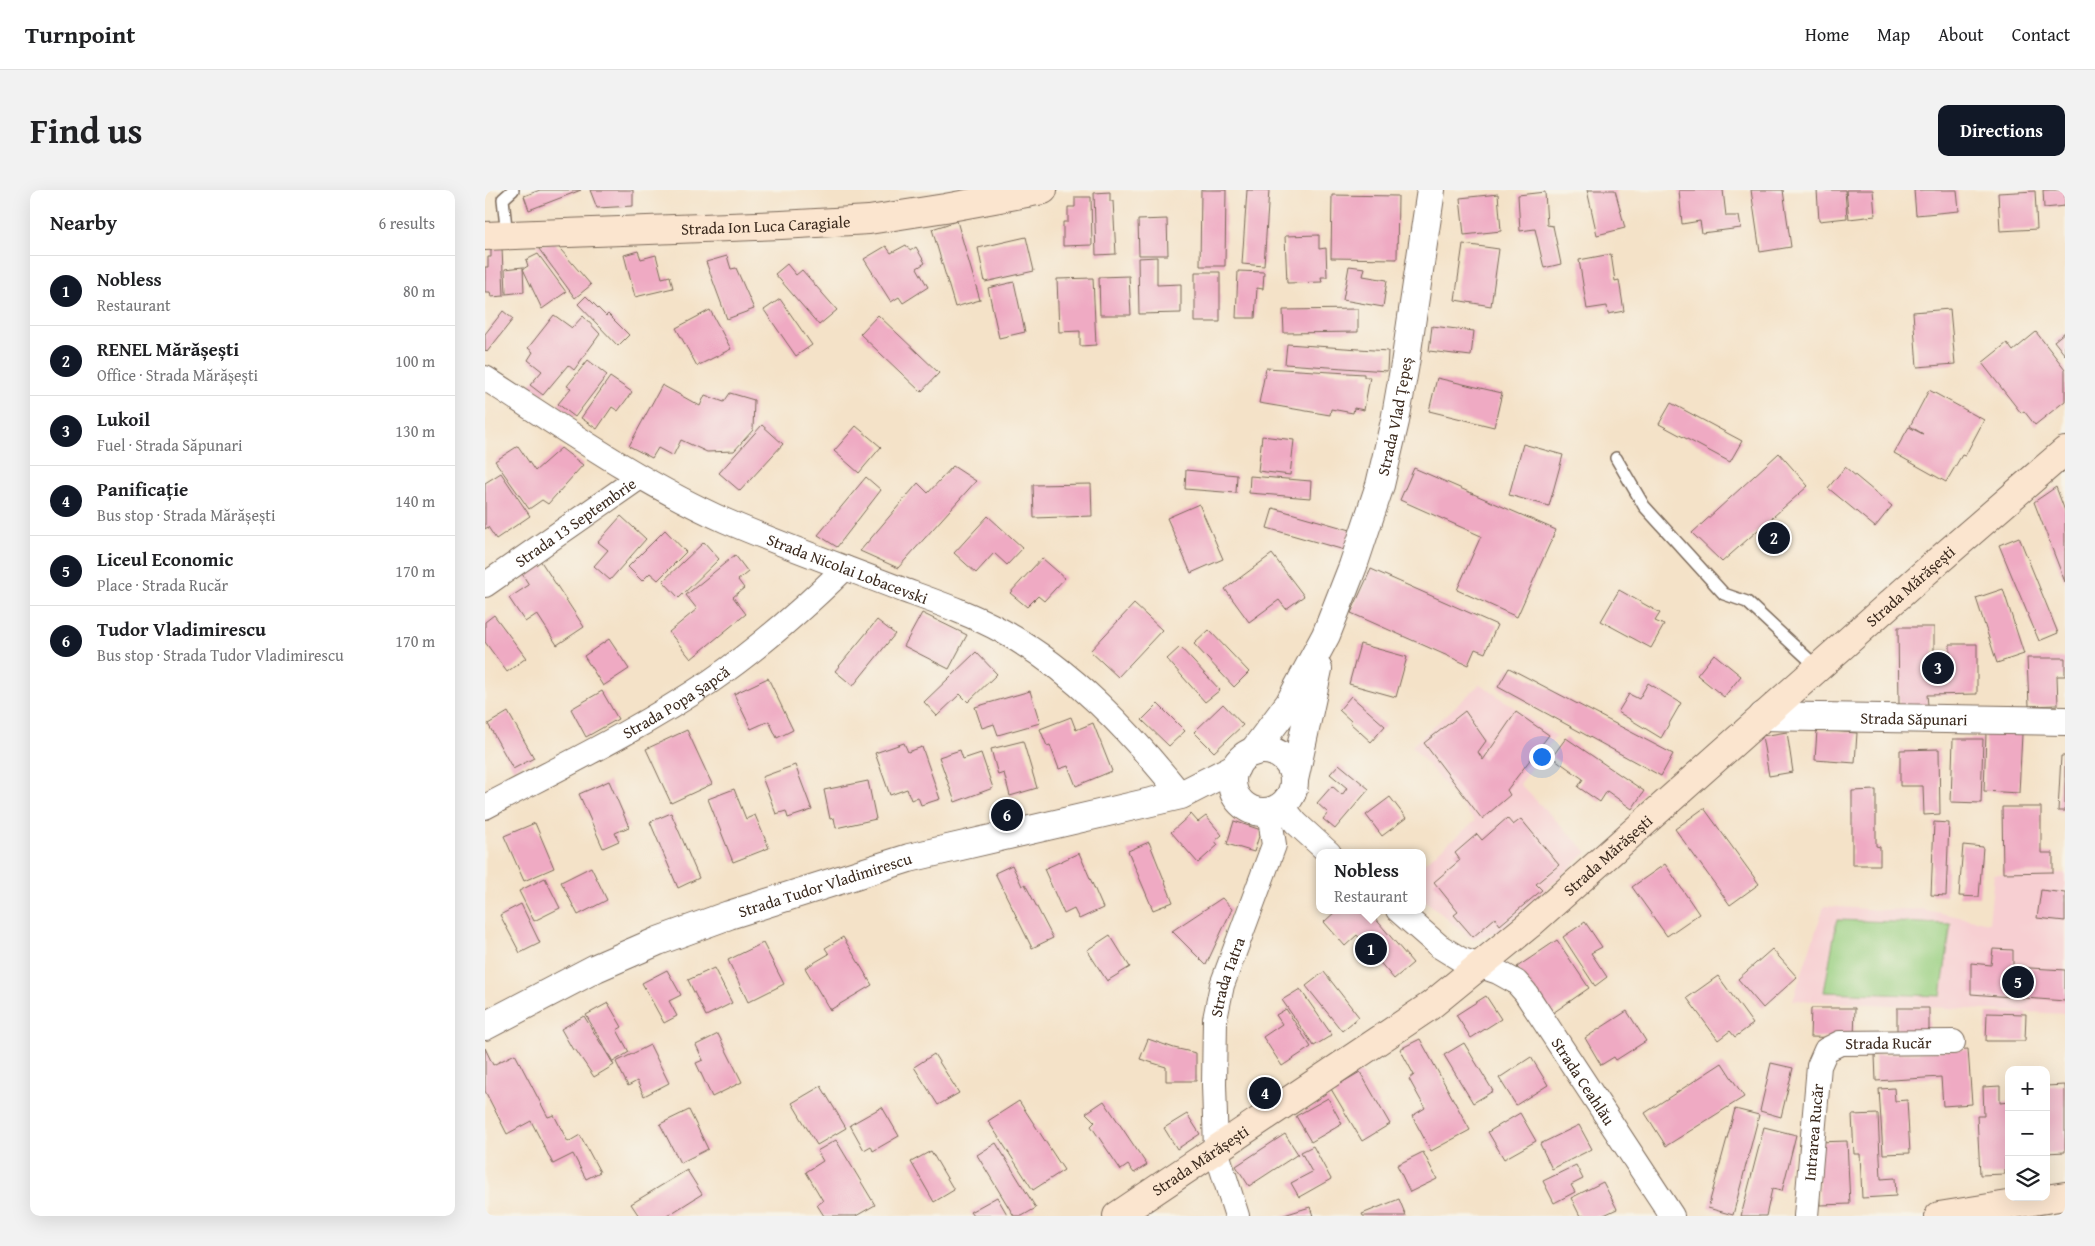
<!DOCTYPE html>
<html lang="en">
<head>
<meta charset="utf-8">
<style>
  body { margin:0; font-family:"Gentium Book Plus",serif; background:#f2f2f2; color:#202124 }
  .controls { position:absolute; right:15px; bottom:15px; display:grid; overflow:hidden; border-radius:10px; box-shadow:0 5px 20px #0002 }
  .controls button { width:45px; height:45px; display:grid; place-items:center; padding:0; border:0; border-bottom:1px solid #e0e0e0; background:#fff; color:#202124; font:25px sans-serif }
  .you { position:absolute; left:1056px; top:566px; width:18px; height:18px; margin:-12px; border:4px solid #fff; border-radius:50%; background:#1a73e8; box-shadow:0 0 0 8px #1a73e833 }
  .badge { display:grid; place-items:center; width:32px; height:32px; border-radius:50%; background:#111827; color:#fff; font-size:16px; font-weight:700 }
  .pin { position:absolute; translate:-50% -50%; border:2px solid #fff; box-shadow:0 1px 5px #0006 }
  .popup { position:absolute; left:831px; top:659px; width:110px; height:65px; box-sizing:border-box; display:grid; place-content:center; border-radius:10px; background:#fff; filter:drop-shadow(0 1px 4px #0005); font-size:16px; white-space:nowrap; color:#757577 }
  .popup b { font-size:19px; color:#202124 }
  .popup::after { content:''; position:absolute; left:50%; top:100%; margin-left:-10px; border:10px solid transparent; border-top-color:#fff }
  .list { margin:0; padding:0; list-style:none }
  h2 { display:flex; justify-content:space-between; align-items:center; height:65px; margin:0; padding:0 20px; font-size:21px }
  h2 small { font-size:16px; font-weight:400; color:#757577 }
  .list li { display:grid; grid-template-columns:32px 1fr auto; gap:15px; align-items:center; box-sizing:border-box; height:70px; padding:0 20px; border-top:1px solid #e0e0e0 }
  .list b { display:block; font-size:19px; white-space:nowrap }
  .list p { margin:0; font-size:16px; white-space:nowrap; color:#757577 }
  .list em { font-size:16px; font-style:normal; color:#757577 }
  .icon { flex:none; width:28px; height:28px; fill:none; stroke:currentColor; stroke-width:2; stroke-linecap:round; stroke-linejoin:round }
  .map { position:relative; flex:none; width:1580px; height:1026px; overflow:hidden; border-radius:10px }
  header { display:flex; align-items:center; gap:30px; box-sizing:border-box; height:70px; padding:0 25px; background:#fff; border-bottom:1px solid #e0e0e0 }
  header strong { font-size:24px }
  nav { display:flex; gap:28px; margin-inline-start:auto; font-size:18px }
  .intro { display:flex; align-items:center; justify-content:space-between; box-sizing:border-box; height:120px; padding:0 30px }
  h1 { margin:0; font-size:35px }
  .button { padding:12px 22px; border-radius:10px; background:#111827; color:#fff; font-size:18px; font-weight:700 }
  main { display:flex; gap:30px; padding:0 30px }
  aside { flex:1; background:#fff; border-radius:10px; box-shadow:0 5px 20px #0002 }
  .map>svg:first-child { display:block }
  .built { fill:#f7cfd2 }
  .park { fill:#9ad082; stroke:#6a7d50 }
  .building { fill:#efaac3 }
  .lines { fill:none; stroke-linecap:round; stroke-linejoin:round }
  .service-casing { stroke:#7c6a5a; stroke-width:14 }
  .minor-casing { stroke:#7c6a5a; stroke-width:26 }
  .tertiary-casing { stroke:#7c6a5a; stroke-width:30 }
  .secondary-casing { stroke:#7c6a5a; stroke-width:30 }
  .service { stroke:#fff; stroke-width:11 }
  .minor { stroke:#fff; stroke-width:24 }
  .tertiary { stroke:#fff; stroke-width:28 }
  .secondary { stroke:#fbe5cf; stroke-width:28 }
  .labels { text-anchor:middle; stroke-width:5; stroke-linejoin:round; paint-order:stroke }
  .street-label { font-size:16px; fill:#3b2a1e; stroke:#f7f3e8 }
</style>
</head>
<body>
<header>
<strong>Turnpoint</strong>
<nav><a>Home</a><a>Map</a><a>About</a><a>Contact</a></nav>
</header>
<div class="intro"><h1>Find us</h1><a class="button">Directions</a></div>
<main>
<aside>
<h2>Nearby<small>6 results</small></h2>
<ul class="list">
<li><span class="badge">1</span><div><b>Nobless</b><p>Restaurant</p></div><em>80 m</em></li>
<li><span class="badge">2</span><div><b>RENEL Mărășești</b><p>Office · Strada Mărășești</p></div><em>100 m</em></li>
<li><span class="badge">3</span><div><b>Lukoil</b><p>Fuel · Strada Săpunari</p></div><em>130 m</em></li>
<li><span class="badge">4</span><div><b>Panificație</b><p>Bus stop · Strada Mărășești</p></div><em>140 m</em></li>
<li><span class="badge">5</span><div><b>Liceul Economic</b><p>Place · Strada Rucăr</p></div><em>170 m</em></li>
<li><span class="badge">6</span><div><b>Tudor Vladimirescu</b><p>Bus stop · Strada Tudor Vladimirescu</p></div><em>170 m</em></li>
</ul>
</aside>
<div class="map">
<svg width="1580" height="1026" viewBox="0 0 1580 1026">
  <rect width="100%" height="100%" fill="#f7f3e8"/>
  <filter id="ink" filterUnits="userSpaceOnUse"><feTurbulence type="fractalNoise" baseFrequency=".02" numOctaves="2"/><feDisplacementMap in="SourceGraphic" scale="10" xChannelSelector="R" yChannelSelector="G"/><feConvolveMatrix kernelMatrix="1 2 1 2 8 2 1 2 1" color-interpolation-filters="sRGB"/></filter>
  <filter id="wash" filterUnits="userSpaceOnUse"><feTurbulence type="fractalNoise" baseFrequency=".0096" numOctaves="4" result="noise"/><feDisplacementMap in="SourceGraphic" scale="20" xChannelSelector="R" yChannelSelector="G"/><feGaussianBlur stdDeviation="1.12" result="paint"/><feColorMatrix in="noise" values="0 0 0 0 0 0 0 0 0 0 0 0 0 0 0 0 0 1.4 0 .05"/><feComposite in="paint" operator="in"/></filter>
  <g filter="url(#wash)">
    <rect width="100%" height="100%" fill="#f4e2c8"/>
    <path class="built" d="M995,494L1071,546L1035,594L1102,662L1016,741L988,750L937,708V675L990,631L927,556Z
      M1580,683V824L1308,810L1339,716L1396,720L1436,719L1504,733L1509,684Z"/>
    <path class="park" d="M1352,730L1466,734L1456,806L1339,802Z"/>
    <g id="blocks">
      <path class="building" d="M55,0H96L44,20L39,6Z
        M105,0H148V16L112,18Z
        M716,0H741L740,76H715Z
        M762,0H784L779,76L757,74Z
        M1102,0H1130L1140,38L1112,45Z
        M1194,0H1238L1241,26H1254L1256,38L1217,43L1215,31L1197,34Z
        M1266,0H1298L1306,57L1275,62Z
        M1332,0H1360L1362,28L1334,31Z
        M1361,0H1388L1390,26L1364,29Z
        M1429,0H1472L1474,21L1431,25Z
        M1558,0H1580V16L1559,18Z
        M1550,1L1552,39L1515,41L1513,3Z
        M625,2V11H628L631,64L611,65L609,3Z
        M1060,2L1062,35L1068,36L1076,74L1059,78L1050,39L1035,41L1033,5Z
        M1013,4L1016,41L979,45L975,8Z
        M847,5L913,6L912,69L846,68Z
        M590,7H606L607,55L578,56V32H583V17H590Z
        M682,29L683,65H654L653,30Z
        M472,31L495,110L470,117L447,39Z
        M834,45V59L841,58L842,87H836L837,92L802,93L800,46Z
        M541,47L549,81L500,92L493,58Z
        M70,53L106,95L90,108L51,55Z
        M978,54L1014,59L1006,116L970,110Z
        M421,55L425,61L431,57L440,73L432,78L443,97L418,113L414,107L406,112L379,69L401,56L406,63Z
        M6,58H17L19,106L6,107L5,102H0V77H3V67H6Z
        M153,61L156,69L171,65L177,88L185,86L188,98L150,107L139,65Z
        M53,64L81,102L57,119L38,79L43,76L41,70Z
        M1126,64L1130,91L1134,90L1139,121L1123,124L1122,116L1102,119L1094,70Z
        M242,66L246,79L251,78L269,119L242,129L221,72Z
        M672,67V95L696,94V123L654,124L653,68Z
        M302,74L311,85L317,80L352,120L334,135L290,84Z
        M864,76L880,78L878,86L902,90L898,117L858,110Z
        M38,77L39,102L21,104L20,79Z
        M753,81L779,82L778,99L772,98L770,128H751Z
        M710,82H735V132H710Z
        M644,86L646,125H615L614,87Z
        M608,88L611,155L595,156V141L574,142L572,89Z
        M529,92L540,142L514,148L503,98Z
        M101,106L121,126L123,124L144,145L133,156L93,114Z
        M295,109L327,155L311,166L279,120Z
        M873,119V142L799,143L798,120Z
        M1465,119L1470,174L1432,177L1428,122Z
        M225,120L246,159L212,176L191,138Z
        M18,121L28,129L2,162L0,160V144Z
        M69,125L87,138L98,126L115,144L89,180L83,175L58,205L45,195L57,181L43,170L48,162L43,158Z
        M393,125L454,183L436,202L375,144Z
        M947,136L989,141L986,166L944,161Z
        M1551,142L1580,179V211L1550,235L1539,221L1536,223L1497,173L1522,153L1528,161Z
        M1580,142V165L1569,151Z
        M802,154L903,161L902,181L800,174Z
        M103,170L122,185L90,227L73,214L86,198L82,196Z
        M781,178L879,184V187H885L879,220L869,218L868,223L846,219L845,225L774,213Z
        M125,187L147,202L133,221L127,217L112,239L96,228Z
        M952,188L1017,203L1009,237L944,221Z
        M177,195L215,216L220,205L239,212L245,203L269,210L268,240L249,261L222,262L196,250L188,266L173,258L167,268L144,256Z
        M1444,200L1499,230L1480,266L1477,265L1461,292L1409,263L1424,237L1438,244L1425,236Z
        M1186,213L1257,251L1245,272L1174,234Z
        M277,235L298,254L255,301L234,283Z
        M371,236L396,257L374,283L349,261Z
        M777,246L809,250L805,285L773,281Z
        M1038,254L1078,265L1064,316L1024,305Z
        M33,256L50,281L76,258L98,275L63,314L57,310L44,319L10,271Z
        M1294,263L1323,296L1237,372L1207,343Z
        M468,276L491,291L413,378L375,361L433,293L443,303Z
        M1360,277L1407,316L1390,337L1343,298Z
        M929,278L1071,340L1032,427L972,400L996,346L915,310Z
        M701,280L752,285L751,303L700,299Z
        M16,283L45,326L11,349L3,337L0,339V293Z
        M765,286L826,291L825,308L764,303Z
        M381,287L396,300L352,357L333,345Z
        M606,294L607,326L549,328L548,295Z
        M1571,297L1580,321V392L1549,312Z
        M714,314L738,369L706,383L682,328Z
        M788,318L869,341L863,361L782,338Z
        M136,326L161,349L125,390L109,376L123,360L113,352Z
        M503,326L538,358L522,375L509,363L491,383L469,363Z
        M180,340L201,362L173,390L165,383L157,391L143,377Z
        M1534,347L1573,443L1554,451L1514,355Z
        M219,352L234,369L194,408L178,391Z
        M787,364L819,406L801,419L794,410L764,432L740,399Z
        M250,365L263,382L253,390L259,398L248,407L261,424L206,469L184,442L212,419L201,405Z
        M557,368L580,388L559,411L553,406L542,417L525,403Z
        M55,370L99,437L72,455L52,424L40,432L24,408L44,395L36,382Z
        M886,379L1012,435L1000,463L990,459L983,475L866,423Z
        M1518,399L1539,464L1512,473L1491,408Z
        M1134,400L1175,423L1170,431L1179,435L1166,458L1116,431Z
        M649,414L677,440L633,487L605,461Z
        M437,423L482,445L464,479L419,456Z
        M9,425L41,468L22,482L0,452V432Z
        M392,430L410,444L368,496L350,481Z
        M1413,437H1449V474H1465V454H1492V504L1442,505L1443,515H1414Z
        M724,440L764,482L749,497L709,454Z
        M124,449L144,479L118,496L99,466Z
        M875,454L922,467L911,507L864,494Z
        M695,457L735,500L720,512L682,469Z
        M491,462L512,484L483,512L475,504L452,526L439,512Z
        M1229,464L1256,486L1239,507L1212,485Z
        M1542,468H1580V486H1572L1573,515L1544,516Z
        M1024,478L1188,564L1176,586L1013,497Z
        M283,488L308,540L292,548L284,531L266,539L249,504Z
        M1163,493L1196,513L1176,548L1133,522L1144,504L1154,509Z
        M117,501L133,529L101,547L86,519Z
        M545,501L555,533L513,545L509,534L497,538L490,517Z
        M866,506L900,536L886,552L865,533L866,531L854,520Z
        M673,514L700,541L684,556L657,530Z
        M738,514L758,535L729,562L709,542Z
        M980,521L1001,551L993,562L998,570L1031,522L1064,545L1022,600L1025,605L997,629L939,553Z
        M23,522L49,568L28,579L3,534Z
        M586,527L591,540L608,533L627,581L591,596L583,576L574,579L565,555L562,556L555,539Z
        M202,540L227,594L186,613L161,559Z
        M1332,540L1372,543L1370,573L1330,570Z
        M1302,542L1308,582L1284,586L1277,546Z
        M1501,543L1537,544L1534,603L1499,601Z
        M1081,548L1159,601L1147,619L1122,601L1115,612L1093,597L1098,589L1067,567Z
        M1468,549H1498L1496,613L1466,612Z
        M538,551L552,598L525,606L519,583L513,585L506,559Z
        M419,553L423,562L437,557L455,609L436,615L433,607L426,610L422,599L405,605L390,563Z
        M1454,559L1455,624L1439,625L1438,596H1415V560Z
        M475,560L478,569L496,563L508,598L470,612L454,567Z
        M1576,566H1580V621H1573Z
        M854,574L884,599L850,639L838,629L843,623L832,613L847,596L857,605L862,598L845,584Z
        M310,575L327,620L303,628L301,621L291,624L277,587Z
        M124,591L144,637L130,643L134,651L118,658L94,604Z
        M383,591L391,629L351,638L349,628L345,629L339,600Z
        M249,599L261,629L270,625L284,658L248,672L223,609Z
        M1391,600V656L1395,657V675H1367V601Z
        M905,607L921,628L897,646L881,625Z
        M1517,617H1556V663H1568V682L1518,683Z
        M1219,618L1274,694L1245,715L1190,639Z
        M186,623L214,688L193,698L165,632Z
        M706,624L713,632L721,626L737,645L730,651L733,655L713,673L686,642Z
        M1022,628L1028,635L1036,629L1074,675L1051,694L1057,700L1015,735L1010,728L988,747L969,725L973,722L949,692L975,670L970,663L992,644L997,650Z
        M749,631L776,640L769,662L742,654Z
        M1449,632L1464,633L1461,706L1446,705Z
        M50,633L69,678L39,691L19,646Z
        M664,652L688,712L668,720L643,661Z
        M1478,655L1498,657L1494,707L1474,706Z
        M594,663L618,718L594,729L589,719L579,724L559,679Z
        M1180,674L1214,724L1182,746L1147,697Z
        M527,675L537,696L540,694L568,748L547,758L510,683Z
        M106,677L122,710L93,725L76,692Z
        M60,688L75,718L49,731L34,701Z
        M1556,700L1580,703V731L1552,728Z
        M737,708L747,719L721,775L687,741Z
        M36,714L55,753L35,763L15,725Z
        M852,720H883L928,773L909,789L872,745L860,756L839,732Z
        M1100,732L1117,757L1106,763L1122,787L1110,796L1078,747Z
        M625,745L645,777L622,791L602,760Z
        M358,747L387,795L345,820L320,778L344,764L340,758Z
        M1072,750L1104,798L1065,825L1032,777Z
        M278,753L299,794L263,812L243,770Z
        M1287,759L1312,787L1278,818L1253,789Z
        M1508,759L1528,760V777L1580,780V811L1486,804V773L1506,775Z
        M229,778L247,813L221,826L203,790Z
        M182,780L196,805L184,811L192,826L179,833L157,793Z
        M839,782L874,827L857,841L821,796Z
        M1233,786L1268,834L1250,847L1245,841L1233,850L1202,808Z
        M815,799L847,845L829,856L797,810Z
        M1001,806L1016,829L986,848L971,825Z
        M123,813L137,837L132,840L144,862L128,872L101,825Z
        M1326,818H1370L1369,848L1325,847Z
        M1412,818H1444V846H1412Z
        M801,819L826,857L797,876L778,847L797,834L791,825Z
        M1142,821L1161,851L1131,870L1129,867L1116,875L1100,848Z
        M1502,823L1541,824L1540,851H1501Z
        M99,826L129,875L109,887L90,859L88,860L76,839Z
        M233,844L257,892L227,907L211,873L218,870L211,855Z
        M663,849L689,858L711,863V891H681V877L655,869Z
        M935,849L985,940L946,961L927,926L940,918L924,889L929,885L915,859Z
        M979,853L1008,901L988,913L959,865Z
        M165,855L184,893L159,906L152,891L143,896L131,872Z
        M0,858L8,875L30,864L63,927L69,925L83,952L95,945L115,982L101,989L88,964L68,974L46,931L22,944L0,901Z
        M1483,859L1487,914L1458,916L1456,887L1391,891L1390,865Z
        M449,864L474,903L453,915L429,877Z
        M1046,867L1063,895L1031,915L1014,888Z
        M1237,873L1259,907L1181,956L1160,923Z
        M1286,873L1308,878L1296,927L1275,921Z
        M875,882L905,934L877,951L846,899Z
        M1580,895V962L1561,963V896Z
        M336,896L361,938L332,955L307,913Z
        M1515,896V913L1524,912V967L1520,968V984L1495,985L1492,926H1499L1498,897Z
        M1409,898L1410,911L1422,910L1425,963L1398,964L1394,899Z
        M843,908L857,934L826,952L811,926Z
        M534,911L579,980L548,1000L503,931Z
        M619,911L662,975L649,983L643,975L636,980L606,936L610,932L601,923Z
        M397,917L414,946L388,961L386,956L379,960L365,935Z
        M1250,919L1274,925L1248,1025L1223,1018Z
        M204,920L223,959L195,973L175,934Z
        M1035,923L1051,951L1019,969L1003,942Z
        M702,924L715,944L692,959L679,938Z
        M1393,924L1396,989L1410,988L1411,1006L1377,1008L1375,964H1369L1367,925Z
        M1094,935L1107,959L1067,979L1055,954Z
        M1279,937L1311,945L1297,1001L1287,999L1281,1026H1256Z
        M800,944L813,964L764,996L751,976Z
        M351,950L390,1015L371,1026H339L332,1015L338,1011L321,982L338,971L332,961Z
        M1362,951L1365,1014L1335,1015L1332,952Z
        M511,953L551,1018L537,1026H529L492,965Z
        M828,956L846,989L814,1007L806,993L827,982L816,962Z
        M446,961L469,1000L449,1012L426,972Z
        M938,962L952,989L925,1002L912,975Z
        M1091,975L1098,989L1086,995L1090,1002L1069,1013L1058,991Z
        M202,980L217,1004L182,1026H154L146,1014Z
        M1118,992L1132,1019L1117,1026H1095L1086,1008Z
        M512,1007L523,1026H488L485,1022Z
        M914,1009L921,1026H878L877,1024Z
        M825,1017L828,1026H796Z"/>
    </g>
  </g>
  <g filter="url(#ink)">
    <use href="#blocks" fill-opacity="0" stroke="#7c6a5a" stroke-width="1"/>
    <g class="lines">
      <defs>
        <path id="service" d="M22,46L18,9L28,0
          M1131,268L1159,316L1239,404L1262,412L1333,478"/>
        <g id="minor">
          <path id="s1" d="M0,188C78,238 156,293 241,331C299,356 359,377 418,400C451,412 486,424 517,441C588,480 646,543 696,605"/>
          <path id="s2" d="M0,395L155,287"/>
          <path d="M797,616L811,633L844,663"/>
          <path id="s3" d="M0,617C76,577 155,539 226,491C274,458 319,418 360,378"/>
          <path id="s4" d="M913,720L954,756L975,769L1013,782L1031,792L1040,802L1187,1026"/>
          <path id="s5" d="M752,1026L731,960L729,894L730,829L737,795L789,655L784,622"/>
          <path id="s6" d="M1321,1026L1334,876L1341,860L1355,853L1468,852"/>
        </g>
        <g id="tertiary">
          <path id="s7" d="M1278,526L1580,531"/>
          <circle cx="778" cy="591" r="31"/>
          <path id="s8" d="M768,562L804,514L841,445L868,376L895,295L910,231L920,174L946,0"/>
          <path d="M809,590L833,479"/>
          <path id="s9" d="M0,836L111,778L173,751L244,725L424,668L696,605L751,577"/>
        </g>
        <g id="secondary">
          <path id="s10" d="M0,46L296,35L384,30L460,18L558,0"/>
          <path id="s11" d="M632,1026L945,816L1044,735L1453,371L1580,261"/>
          <path d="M1454,1026L1580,1006"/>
        </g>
      </defs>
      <use href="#service" class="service-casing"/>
      <use href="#minor" class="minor-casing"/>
      <use href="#tertiary" class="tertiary-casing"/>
      <use href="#secondary" class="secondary-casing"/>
      <use href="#service" class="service"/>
      <use href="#minor" class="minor"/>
      <use href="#tertiary" class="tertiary"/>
      <use href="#secondary" class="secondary"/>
    </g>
  </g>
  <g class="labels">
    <g class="street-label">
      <text dy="6" stroke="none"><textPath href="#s10" startOffset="281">Strada Ion Luca Caragiale</textPath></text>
      <text dy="6" stroke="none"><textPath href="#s8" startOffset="368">Strada Vlad Țepeș</textPath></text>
      <text dy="6" stroke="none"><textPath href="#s2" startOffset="110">Strada 13 Septembrie</textPath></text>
      <text dy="6" stroke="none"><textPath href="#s1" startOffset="411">Strada Nicolai Lobacevski</textPath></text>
      <text dy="6" stroke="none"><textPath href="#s11" startOffset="1015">Strada Mărășești</textPath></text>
      <text dy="6" stroke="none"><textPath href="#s3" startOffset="218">Strada Popa Șapcă</textPath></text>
      <text dy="6" stroke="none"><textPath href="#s7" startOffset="151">Strada Săpunari</textPath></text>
      <text dy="6" stroke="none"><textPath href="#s11" startOffset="610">Strada Mărășești</textPath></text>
      <text dy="6" stroke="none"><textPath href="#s9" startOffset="369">Strada Tudor Vladimirescu</textPath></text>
      <text dy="6" stroke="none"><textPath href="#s5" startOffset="244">Strada Tatra</textPath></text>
      <text dy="6" stroke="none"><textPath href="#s6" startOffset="232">Strada Rucăr</textPath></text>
      <text dy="6" stroke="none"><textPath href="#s4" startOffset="260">Strada Ceahlău</textPath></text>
      <text dy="6" stroke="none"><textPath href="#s6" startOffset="84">Intrarea Rucăr</textPath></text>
      <text dy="6" stroke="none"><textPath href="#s11" startOffset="100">Strada Mărășești</textPath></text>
    </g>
  </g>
</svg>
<div class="controls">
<button>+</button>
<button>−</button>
<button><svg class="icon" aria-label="layers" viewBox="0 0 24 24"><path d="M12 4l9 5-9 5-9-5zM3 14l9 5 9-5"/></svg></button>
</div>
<div class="you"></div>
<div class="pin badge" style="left:886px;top:759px">1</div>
<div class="popup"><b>Nobless</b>Restaurant</div>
<div class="pin badge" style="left:1289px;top:348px">2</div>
<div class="pin badge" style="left:1453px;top:478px">3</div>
<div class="pin badge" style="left:780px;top:903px">4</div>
<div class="pin badge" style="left:1533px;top:792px">5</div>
<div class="pin badge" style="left:522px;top:625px">6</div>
</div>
</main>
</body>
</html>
